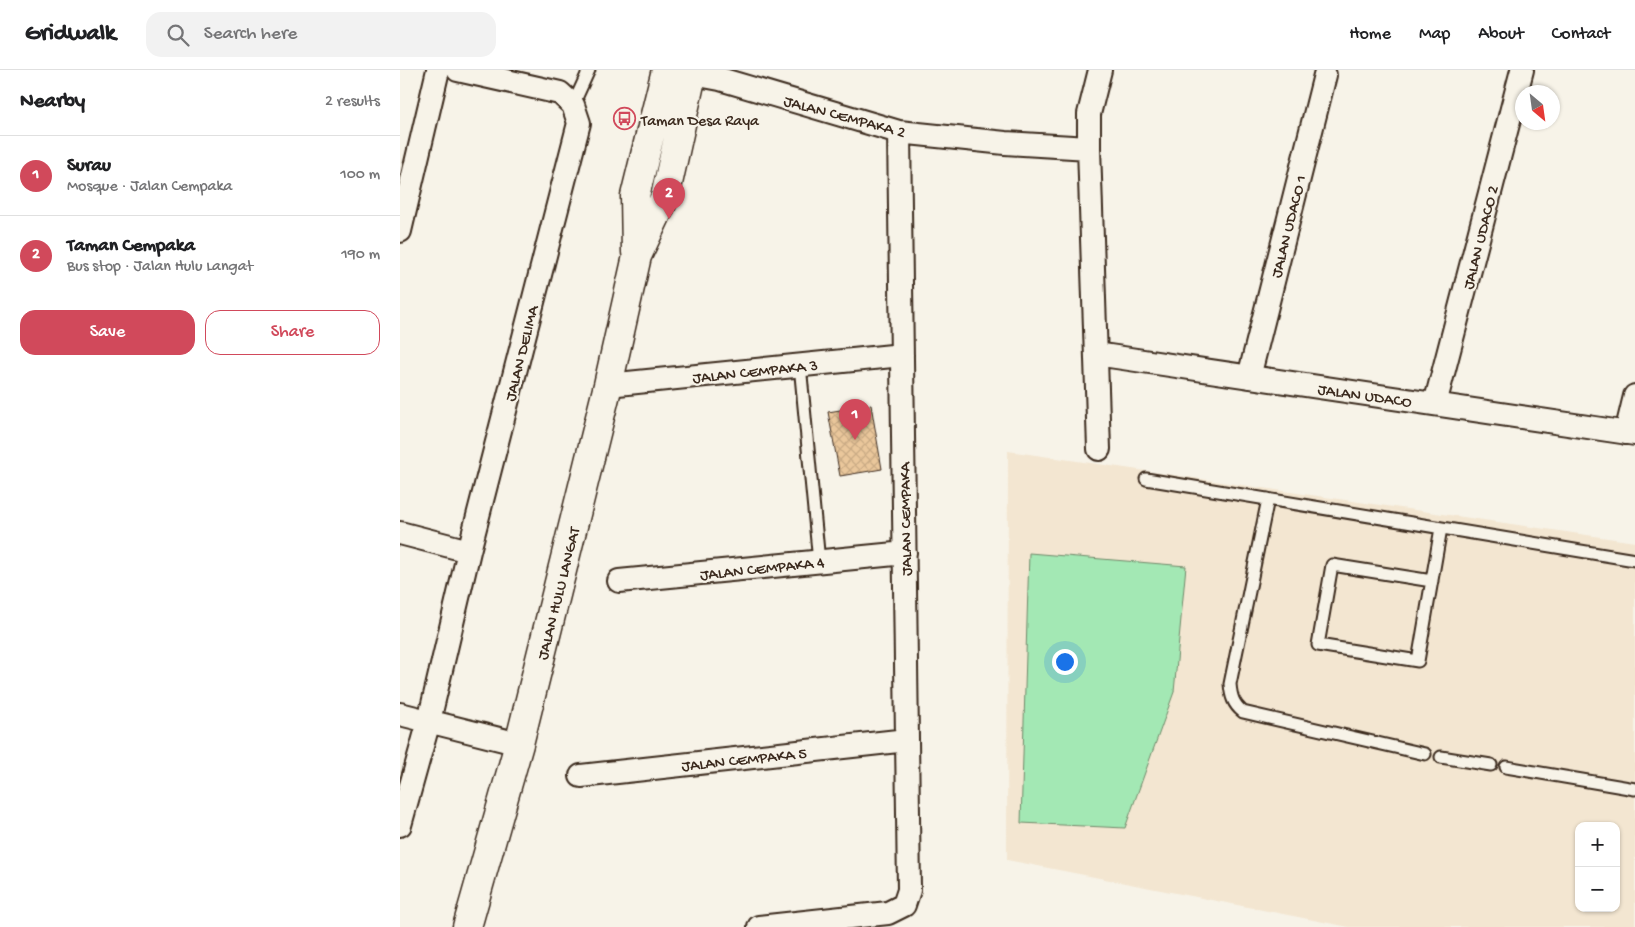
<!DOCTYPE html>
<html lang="en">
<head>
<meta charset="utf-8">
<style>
  body { margin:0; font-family:"Gochi Hand",sans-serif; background:#f2f2f2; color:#202124 }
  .controls { position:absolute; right:15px; bottom:15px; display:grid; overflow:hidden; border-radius:10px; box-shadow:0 1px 4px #0004 }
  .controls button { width:45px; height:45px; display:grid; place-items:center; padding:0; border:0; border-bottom:1px solid #e0e0e0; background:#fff; color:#202124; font:25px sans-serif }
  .compass { position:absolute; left:1115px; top:15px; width:45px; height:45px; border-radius:50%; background:#fff; box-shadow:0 1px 4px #0004; rotate:151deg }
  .you { position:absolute; left:664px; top:591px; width:18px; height:18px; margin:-12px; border:4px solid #fff; border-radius:50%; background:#1a73e8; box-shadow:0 0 0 8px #1a73e833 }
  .badge { display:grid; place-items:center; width:32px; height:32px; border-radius:50%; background:#d1495b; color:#fff; font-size:16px; font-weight:700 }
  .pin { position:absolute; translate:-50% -41px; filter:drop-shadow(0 1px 2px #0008) }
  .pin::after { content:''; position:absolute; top:26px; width:18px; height:15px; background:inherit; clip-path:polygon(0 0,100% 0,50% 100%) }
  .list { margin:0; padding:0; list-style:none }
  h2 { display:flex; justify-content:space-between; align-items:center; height:65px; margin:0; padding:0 20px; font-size:21px }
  h2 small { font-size:16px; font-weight:400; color:#757577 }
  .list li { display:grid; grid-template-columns:32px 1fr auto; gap:15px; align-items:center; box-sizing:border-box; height:80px; padding:0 20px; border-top:1px solid #e0e0e0 }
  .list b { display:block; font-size:19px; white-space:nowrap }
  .list p { margin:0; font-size:16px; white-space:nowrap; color:#757577 }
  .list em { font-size:16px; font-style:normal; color:#757577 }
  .actions { display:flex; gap:10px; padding:15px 20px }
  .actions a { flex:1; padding:11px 0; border:1px solid #d1495b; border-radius:15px; text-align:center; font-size:18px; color:#d1495b }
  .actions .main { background:#d1495b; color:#fff }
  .icon { flex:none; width:28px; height:28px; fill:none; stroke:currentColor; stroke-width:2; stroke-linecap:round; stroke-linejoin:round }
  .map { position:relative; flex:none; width:1235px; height:857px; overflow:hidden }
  header { display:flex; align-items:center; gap:30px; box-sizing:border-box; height:70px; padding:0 25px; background:#fff; border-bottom:1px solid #e0e0e0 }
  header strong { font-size:24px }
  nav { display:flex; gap:28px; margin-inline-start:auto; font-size:18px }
  .search { width:350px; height:45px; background:#f2f2f2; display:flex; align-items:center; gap:12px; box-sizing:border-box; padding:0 18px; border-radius:15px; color:#757577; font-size:19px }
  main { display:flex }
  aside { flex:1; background:#fff }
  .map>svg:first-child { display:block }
  .built { fill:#f3e6d1; fill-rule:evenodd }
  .pitch { fill:#a3e8b4; stroke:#6f8969 }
  .building { fill:url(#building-cross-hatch); stroke:#3b2a1e }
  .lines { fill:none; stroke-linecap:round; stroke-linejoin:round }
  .service-casing { stroke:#3b2a1e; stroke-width:15 }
  .minor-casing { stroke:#3b2a1e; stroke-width:26 }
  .tertiary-casing { stroke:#3b2a1e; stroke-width:31 }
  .service { stroke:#f7f3e8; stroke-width:11 }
  .minor { stroke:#f7f3e8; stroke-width:22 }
  .tertiary { stroke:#f7f3e8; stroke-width:28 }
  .labels { text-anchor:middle; stroke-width:4.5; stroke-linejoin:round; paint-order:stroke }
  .street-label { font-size:16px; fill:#3b2a1e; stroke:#f7f3e8 }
  .poi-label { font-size:16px; fill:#3b2a1e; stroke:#f7f3e8; text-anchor:start }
</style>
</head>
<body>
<header>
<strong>Gridwalk</strong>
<div class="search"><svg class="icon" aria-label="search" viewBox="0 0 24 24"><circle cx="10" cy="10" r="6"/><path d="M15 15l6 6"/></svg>Search here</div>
<nav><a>Home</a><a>Map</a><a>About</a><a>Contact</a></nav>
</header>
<main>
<aside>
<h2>Nearby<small>2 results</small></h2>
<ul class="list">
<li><span class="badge">1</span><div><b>Surau</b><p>Mosque · Jalan Cempaka</p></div><em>100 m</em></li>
<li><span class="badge">2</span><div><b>Taman Cempaka</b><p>Bus stop · Jalan Hulu Langat</p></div><em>190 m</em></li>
</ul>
<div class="actions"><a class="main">Save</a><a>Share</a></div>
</aside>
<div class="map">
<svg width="1235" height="857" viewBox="0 0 1235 857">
  <defs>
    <pattern id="building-cross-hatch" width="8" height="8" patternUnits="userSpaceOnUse" patternTransform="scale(1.25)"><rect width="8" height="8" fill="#eac79b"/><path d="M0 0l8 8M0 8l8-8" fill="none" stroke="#caab85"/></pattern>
  </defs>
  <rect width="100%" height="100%" fill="#f7f3e8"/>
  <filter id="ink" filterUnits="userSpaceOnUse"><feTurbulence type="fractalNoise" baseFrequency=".02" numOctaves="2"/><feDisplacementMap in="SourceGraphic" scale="10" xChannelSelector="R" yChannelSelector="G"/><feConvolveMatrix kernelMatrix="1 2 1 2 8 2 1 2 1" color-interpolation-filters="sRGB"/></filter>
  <g filter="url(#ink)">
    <path class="built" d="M608,381L1235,472V857H949L607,790ZM1179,756H1216V838H1179Z"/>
    <path class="pitch" d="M629,483L786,496L774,622L725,758L621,753Z"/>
    <path class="building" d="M471,335L482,399L440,406L428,342Z"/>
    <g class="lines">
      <defs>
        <path id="service" d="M173,35L189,0
          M400,295L419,492
          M746,409L1235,490
          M868,429L830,614C831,626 833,634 843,642L1025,684
          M1032,511L932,495L918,575L1018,591L1041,458
          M1041,687L1091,695
          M1106,697L1235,719"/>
        <path id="minor" d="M293,4L320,9L499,62L605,73L689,78
          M0,161L38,0
          M696,284L1235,364
          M849,307L925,5
          M208,315L502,285
          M1035,334L1122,0
          M1226,363L1235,326
          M699,379L689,78V44L700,0
          M0,463L69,481
          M219,511L505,483
          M0,644L119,674
          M181,706L507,670
          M0,755L29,651L69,481L179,53L173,35L160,23L58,0
          M359,857L488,843L504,835L509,820L499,62"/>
        <path id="tertiary" d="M236,182L235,126L266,0
          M67,857L119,674L208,315L237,186L265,127L293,0"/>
      </defs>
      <use href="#service" class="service-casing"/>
      <use href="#minor" class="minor-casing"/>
      <use href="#tertiary" class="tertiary-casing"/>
      <use href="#service" class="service"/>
      <use href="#minor" class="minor"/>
      <use href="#tertiary" class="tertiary"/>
    </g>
  </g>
  <defs>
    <symbol id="bus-ring" viewBox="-11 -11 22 22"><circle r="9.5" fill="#f7f3e8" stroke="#d1495b" stroke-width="1.5"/><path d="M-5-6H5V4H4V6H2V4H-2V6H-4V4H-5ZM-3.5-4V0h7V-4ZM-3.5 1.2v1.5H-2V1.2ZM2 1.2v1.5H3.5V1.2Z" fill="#d1495b"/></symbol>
  </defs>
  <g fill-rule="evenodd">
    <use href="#bus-ring" x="212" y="36" width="25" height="25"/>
  </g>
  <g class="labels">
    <g class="street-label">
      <text transform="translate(445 45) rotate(15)" y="6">JALAN CEMPAKA 2</text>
      <text transform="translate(887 156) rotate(-76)" y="6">JALAN UDACO 1</text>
      <text transform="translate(1079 167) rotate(-76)" y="6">JALAN UDACO 2</text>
      <text transform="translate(120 283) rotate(-76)" y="6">JALAN DELIMA</text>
      <text transform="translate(355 300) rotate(-6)" y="6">JALAN CEMPAKA 3</text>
      <text transform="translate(965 324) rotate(8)" y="6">JALAN UDACO</text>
      <text transform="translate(504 449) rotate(-91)" y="6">JALAN CEMPAKA</text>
      <text transform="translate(362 497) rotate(-6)" y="6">JALAN CEMPAKA 4</text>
      <text transform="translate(157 523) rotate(-76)" y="6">JALAN HULU LANGAT</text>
      <text transform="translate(344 688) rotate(-6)" y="6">JALAN CEMPAKA 5</text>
    </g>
    <g class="poi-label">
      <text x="241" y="55">Taman Desa Raya</text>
    </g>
  </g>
</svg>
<div class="controls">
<button>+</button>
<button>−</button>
</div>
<svg class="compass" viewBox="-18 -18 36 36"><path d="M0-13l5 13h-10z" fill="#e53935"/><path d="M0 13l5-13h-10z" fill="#757577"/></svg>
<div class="you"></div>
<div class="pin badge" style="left:455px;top:370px">1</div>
<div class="pin badge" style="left:269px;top:149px">2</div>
</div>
</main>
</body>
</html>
